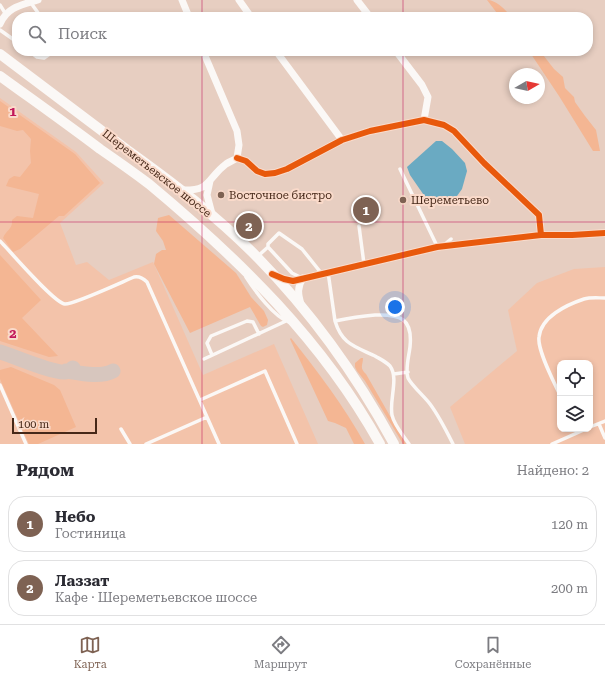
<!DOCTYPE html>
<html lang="ru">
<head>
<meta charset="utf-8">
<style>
  body { margin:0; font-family:"Roboto Serif",serif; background:#f2f2f3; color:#2b2b33 }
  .controls { position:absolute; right:12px; bottom:12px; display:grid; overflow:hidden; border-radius:8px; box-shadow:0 2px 6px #0003 }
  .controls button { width:36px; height:36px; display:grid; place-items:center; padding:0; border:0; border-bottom:1px solid #e1e1e2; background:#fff; color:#2b2b33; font:20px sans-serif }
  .compass { position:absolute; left:509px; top:68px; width:36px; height:36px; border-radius:50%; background:#fff; box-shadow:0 2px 6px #0003; rotate:81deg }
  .scale { position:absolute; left:12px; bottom:10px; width:85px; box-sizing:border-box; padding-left:4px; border:2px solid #462818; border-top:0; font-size:11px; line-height:14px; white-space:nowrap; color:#462818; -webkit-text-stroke:3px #fadaca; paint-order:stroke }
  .you { position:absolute; left:395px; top:307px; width:14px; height:14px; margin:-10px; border:3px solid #fff; border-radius:50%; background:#1a73e8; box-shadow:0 0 0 6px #1a73e833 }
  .badge { display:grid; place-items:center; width:26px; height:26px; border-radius:50%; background:#7e6253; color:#fff; font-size:13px; font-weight:700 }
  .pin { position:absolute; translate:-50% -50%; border:2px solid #fff; box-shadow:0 1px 4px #0006 }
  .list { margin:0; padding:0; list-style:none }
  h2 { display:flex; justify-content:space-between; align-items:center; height:52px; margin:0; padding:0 16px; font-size:17px }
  h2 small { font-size:13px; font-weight:400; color:#7c7c81 }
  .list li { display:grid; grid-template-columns:26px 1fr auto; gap:12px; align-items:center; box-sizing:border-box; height:56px; margin:0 8px 8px; padding:0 8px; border:1px solid #e1e1e2; border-radius:16px }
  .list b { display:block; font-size:15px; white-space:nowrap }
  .list p { margin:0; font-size:13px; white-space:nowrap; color:#7c7c81 }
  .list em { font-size:13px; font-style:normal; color:#7c7c81 }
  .icon { flex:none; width:22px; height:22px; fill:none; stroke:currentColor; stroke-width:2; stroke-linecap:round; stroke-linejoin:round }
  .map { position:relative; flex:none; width:605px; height:444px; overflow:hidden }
  .search { position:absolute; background:#fff; box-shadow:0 2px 6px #0003; left:12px; right:12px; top:12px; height:44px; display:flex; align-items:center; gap:10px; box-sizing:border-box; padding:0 14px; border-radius:16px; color:#7c7c81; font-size:15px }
  .sheet { height:180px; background:#fff }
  nav { display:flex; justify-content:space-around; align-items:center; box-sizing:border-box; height:56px; border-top:1px solid #e1e1e2; background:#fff; font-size:11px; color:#7c7c81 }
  nav a { display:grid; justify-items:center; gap:2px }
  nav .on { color:#7e6253 }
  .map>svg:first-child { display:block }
  .built { fill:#f3c3aa; fill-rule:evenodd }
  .green { fill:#f4b693 }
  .water { fill:#6aaac2 }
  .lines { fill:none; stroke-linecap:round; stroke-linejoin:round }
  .taxiway { stroke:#d7c6be; stroke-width:15 }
  .lane { stroke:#fbf8f6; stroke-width:3.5 }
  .street { stroke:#fbf8f6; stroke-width:7 }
  .primary { stroke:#fbf8f6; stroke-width:10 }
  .cycleway-casing { stroke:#fadaca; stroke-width:8 }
  .cycleway { stroke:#e8590c; stroke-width:6 }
  .grid { fill:none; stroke:#c2185b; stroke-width:1; stroke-opacity:0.55 }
  .poi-dot { fill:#7e6253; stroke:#fadaca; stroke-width:1.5 }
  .labels { text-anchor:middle; stroke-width:4; stroke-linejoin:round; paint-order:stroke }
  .street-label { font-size:11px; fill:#462818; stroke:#fadaca }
  .poi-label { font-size:11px; fill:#462818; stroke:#fadaca; text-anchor:start }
  .grid-label { font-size:13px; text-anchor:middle; font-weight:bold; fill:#c2185b; stroke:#fadaca; stroke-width:4; stroke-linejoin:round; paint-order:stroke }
</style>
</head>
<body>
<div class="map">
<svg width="605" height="444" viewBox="0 0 605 444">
  <rect width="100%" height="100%" fill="#e7cec1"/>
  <path class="built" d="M0,98L76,152L104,183L60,223L76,265L87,262L109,280L153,262L203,375L274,344L318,444H0Z
    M605,267V444H465L450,407L517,351L508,310L537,283L574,269ZM560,363H590V429H560Z"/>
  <path class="green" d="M487,0C497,0 505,10 512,17H500Z
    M529,51H540L554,69L563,77L565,88L574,97L575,102L585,116L596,130L600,151H593L559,96Z
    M0,101L75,154L100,183L64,216H59L20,249L13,252L3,238C6,230 13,229 12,220L17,216L33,218L39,194L6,186L9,179L14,176L20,177L31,163L30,151L31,139L23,130L17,131L0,126Z
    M169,215L236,273L251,297L264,311L268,320L267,325L263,327L261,326L250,307L190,333L154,264L156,254L162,250H166L163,241L156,231L158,218Z
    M0,255L41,300L22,318L58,356L49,357L0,341Z
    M291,338C318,372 344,406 365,444H354L346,428L335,423L328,421L290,339Z
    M361,358H363C363,365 359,368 366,374L406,444H403L365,381L357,371L355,367V363Z
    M11,367L54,385L60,390L76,427L38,444H29L0,379V370Z"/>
  <path class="water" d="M436,141H442L452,149L465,163L467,171L462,189L457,196L438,205L430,204L410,175L407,167Z"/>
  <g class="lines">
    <path class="taxiway" d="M0,352C14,356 52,373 65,372C68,372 70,370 73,368
      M66,371C79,373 100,378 113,371"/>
    <path class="lane" d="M31,3L41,17
      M0,5L5,13
      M0,30L17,42
      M29,51L37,57L44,58L54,51
      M400,169L437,246
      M359,226L364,264
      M0,241C10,251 54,303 65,304C75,304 122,282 134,277C139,276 143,278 147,282L219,444
      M444,245L451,239
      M268,247V244L279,233L302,249L322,274
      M258,256L268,247L292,273L302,278
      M328,272L335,321C349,318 362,316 375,315C400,314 413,318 410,347C409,356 405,369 408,378C412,386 424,396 430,404C439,416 446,430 453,444
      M246,277C255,291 274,317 289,322
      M335,321C342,344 354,346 375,356C380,359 385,361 390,366C399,378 389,400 392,415C394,425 403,435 409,444
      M212,355L207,343L211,336L247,321L253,322L259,334
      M204,359L286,321
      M394,374L408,372
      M0,385L26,444
      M560,395C554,382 537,350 539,337C541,317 566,305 584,299C591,297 598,298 605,298
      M200,400L265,371L297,444
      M599,424L605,438
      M590,427L605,421
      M121,429L130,444
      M146,444L207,417
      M552,444L586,429"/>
    <path class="street" d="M182,0L189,17
      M239,0L251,17
      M357,0L370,17
      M0,24C7,7 21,5 38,0
      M203,51L237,131L239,145L237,158
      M276,51L342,140
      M396,51L422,85L428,97L424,120
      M237,158L246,161L257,171L265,174L275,173L287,169L342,140L370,131L424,120L444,125L454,131L484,163L539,215L541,235
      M210,181L207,195L212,214
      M182,190C212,191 206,179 226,164C229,162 234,160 237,158
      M276,276L284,279L293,281L437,247L541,235H572L605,233
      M301,304C298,294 297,287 303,278"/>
    <path class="primary" d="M0,54C42,86 84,117 126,149C172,182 217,216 257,257C311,312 357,376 394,444
      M0,76C33,100 67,124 100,149C116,160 133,172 149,184C239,259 323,341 380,444"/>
    <defs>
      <path id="cycleway" d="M237,158L246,161L257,171L265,174L275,173L287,169L342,140L370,131L424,120L444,125L454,131L484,163L539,215L541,235
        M272,274L284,279L293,281L437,247L541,235H572L605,233"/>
    </defs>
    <use href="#cycleway" class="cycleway-casing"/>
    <use href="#cycleway" class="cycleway"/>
  </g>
  <path class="grid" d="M202,0V17M403,0V17M202,51V444M403,51V444M0,222H605"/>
  <g class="poi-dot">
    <circle cx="221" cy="195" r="4"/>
    <circle cx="403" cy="200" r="4"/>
  </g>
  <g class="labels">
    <g class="street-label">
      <text transform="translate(157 173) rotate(38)" y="4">Шереметьевское шоссе</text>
    </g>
    <g class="poi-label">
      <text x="229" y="199">Восточное бистро</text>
      <text x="411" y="204">Шереметьево</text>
    </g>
  </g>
  <g class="grid-label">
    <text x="13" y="116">1</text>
    <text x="13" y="338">2</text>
  </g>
</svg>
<div class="controls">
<button><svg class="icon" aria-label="locate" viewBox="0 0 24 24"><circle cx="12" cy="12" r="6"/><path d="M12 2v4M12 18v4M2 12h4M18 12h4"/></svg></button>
<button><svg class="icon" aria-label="layers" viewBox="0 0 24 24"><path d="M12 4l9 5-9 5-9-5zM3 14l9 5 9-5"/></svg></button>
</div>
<svg class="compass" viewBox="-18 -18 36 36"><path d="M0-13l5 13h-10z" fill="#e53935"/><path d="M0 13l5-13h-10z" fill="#7c7c81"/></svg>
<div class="scale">100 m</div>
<div class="you"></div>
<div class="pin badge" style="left:366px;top:210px">1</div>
<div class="pin badge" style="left:249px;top:226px">2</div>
<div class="search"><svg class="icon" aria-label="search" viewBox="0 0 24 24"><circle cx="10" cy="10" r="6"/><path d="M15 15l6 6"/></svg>Поиск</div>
</div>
<section class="sheet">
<h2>Рядом<small>Найдено: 2</small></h2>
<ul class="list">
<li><span class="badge">1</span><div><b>Небо</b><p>Гостиница</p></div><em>120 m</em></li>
<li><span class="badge">2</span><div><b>Лаззат</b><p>Кафе · Шереметьевское шоссе</p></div><em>200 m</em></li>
</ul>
</section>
<nav>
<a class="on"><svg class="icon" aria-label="map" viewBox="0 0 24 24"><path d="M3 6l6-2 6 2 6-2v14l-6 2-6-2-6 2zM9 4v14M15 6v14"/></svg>Карта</a>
<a><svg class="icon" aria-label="directions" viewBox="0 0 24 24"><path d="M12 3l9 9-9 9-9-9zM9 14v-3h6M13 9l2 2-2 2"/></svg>Маршрут</a>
<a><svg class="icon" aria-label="saved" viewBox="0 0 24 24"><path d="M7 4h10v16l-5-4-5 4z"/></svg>Сохранённые</a>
</nav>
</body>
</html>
